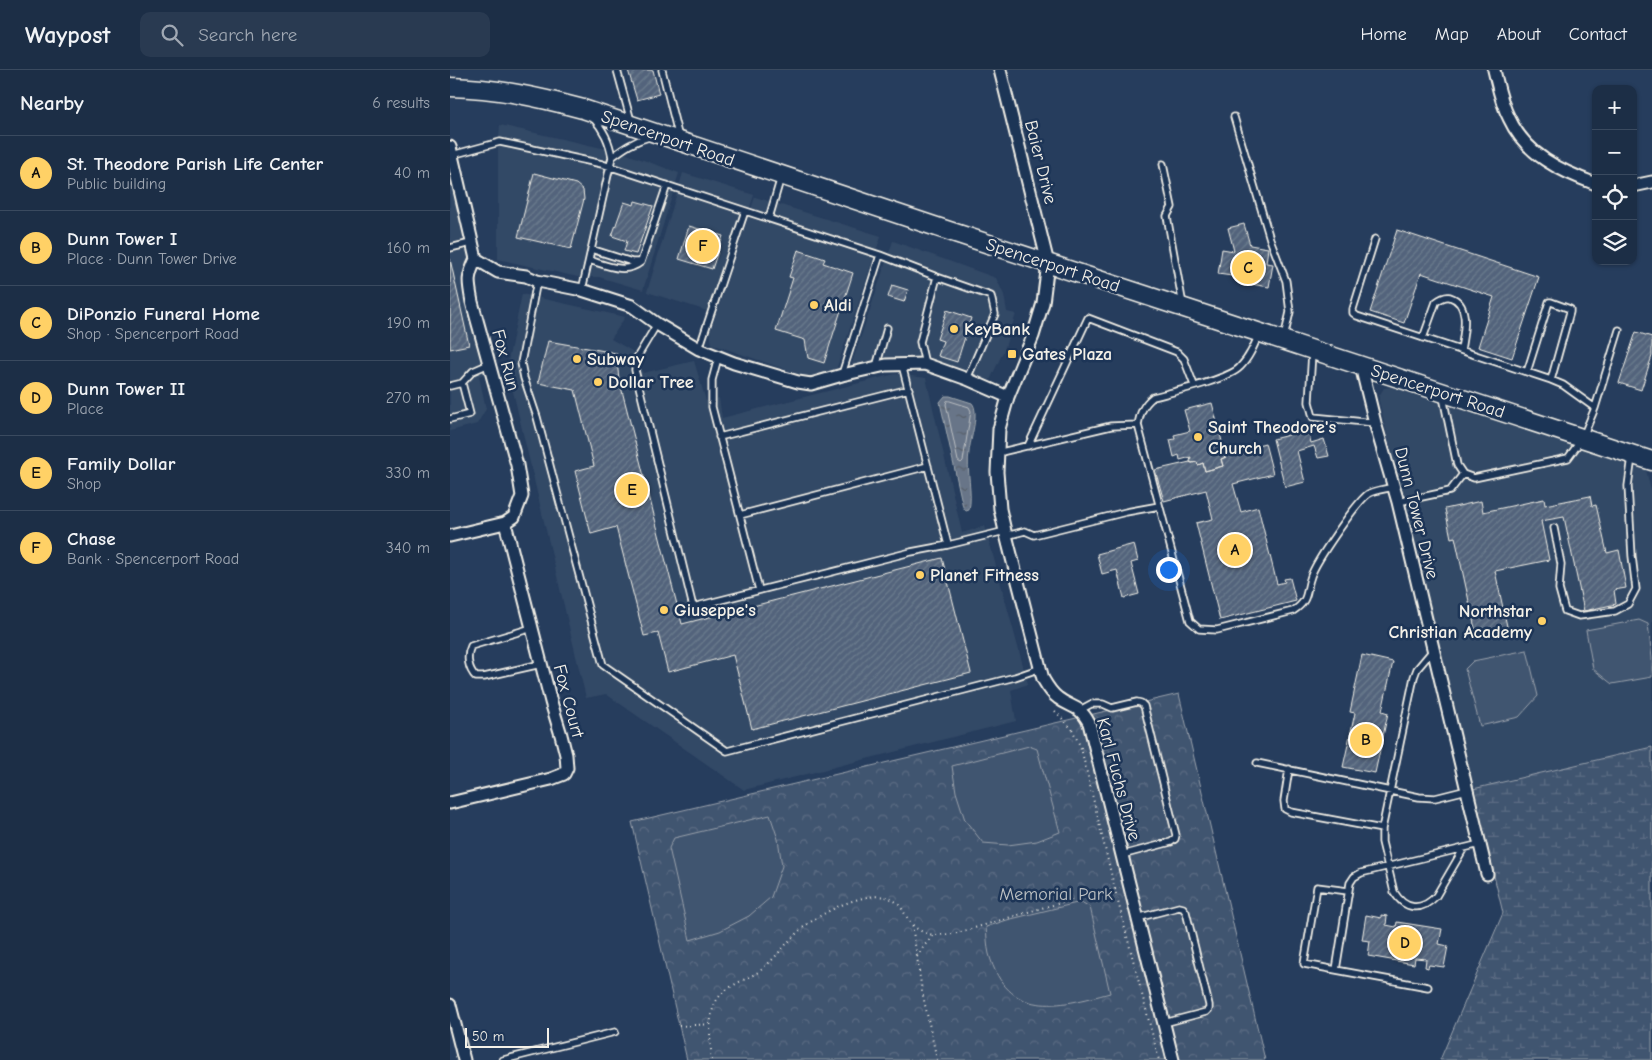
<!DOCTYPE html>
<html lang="en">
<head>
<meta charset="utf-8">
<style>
  body { margin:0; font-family:"Comic Neue",sans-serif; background:#293a51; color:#f1f3f6 }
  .controls { position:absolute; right:15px; top:15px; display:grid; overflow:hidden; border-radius:10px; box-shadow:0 1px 4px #0004 }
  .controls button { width:45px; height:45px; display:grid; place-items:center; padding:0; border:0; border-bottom:1px solid #3a4a5f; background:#1c2e46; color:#f1f3f6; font:25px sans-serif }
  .scale { position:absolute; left:15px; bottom:12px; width:84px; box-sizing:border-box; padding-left:5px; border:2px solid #f4f1e8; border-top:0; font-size:14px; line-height:18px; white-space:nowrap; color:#f4f1e8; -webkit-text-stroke:4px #1d3557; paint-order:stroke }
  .you { position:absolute; left:718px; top:499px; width:18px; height:18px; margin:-12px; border:4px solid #fff; border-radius:50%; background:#1a73e8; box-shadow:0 0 0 8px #1a73e833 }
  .badge { display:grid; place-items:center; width:32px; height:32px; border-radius:50%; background:#ffd166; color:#111; font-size:16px; font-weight:700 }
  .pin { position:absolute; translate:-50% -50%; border:2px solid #fff; box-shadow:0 1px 5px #0006 }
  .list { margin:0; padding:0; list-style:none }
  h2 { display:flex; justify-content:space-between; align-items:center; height:65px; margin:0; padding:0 20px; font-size:21px }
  h2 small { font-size:16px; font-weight:400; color:#a0a8b3 }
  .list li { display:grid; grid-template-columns:32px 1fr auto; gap:15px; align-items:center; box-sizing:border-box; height:75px; padding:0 20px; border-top:1px solid #3a4a5f }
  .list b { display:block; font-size:19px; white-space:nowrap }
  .list p { margin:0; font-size:16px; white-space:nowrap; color:#a0a8b3 }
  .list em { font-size:16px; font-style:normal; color:#a0a8b3 }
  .icon { flex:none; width:28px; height:28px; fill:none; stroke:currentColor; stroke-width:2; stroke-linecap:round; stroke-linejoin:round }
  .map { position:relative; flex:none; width:1202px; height:990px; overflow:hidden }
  header { display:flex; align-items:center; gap:30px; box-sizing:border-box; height:70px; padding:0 25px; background:#1c2e46; border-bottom:1px solid #3a4a5f }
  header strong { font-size:24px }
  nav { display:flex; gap:28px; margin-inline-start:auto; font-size:18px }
  .search { width:350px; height:45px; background:#293a51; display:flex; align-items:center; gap:12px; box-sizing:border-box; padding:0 18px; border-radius:10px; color:#a0a8b3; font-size:19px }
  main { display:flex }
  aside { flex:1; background:#1c2e46 }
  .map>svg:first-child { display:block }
  .built { fill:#334966 }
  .forest { fill:url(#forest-crowns); stroke:#9aa2ac }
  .wetland { fill:url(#wetland-marsh); stroke:#9aa2ac }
  .pitch { fill:#40546f; stroke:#9aa2ac }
  .water { fill:url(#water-ripples); stroke:#9fa7ae }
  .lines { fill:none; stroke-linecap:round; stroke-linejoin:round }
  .shore { stroke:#bcbfc2; stroke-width:1 }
  .building { fill:url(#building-hatch); stroke:#f4f1e8 }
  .lane-casing { stroke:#f4f1e8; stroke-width:9 }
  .street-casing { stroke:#f4f1e8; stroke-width:15 }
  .primary-casing { stroke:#f4f1e8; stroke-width:21 }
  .path { stroke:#f4f1e8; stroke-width:2; stroke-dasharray:1 4; stroke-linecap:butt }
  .lane { stroke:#1d3557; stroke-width:5.5 }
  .street { stroke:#1d3557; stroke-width:11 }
  .primary { stroke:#1d3557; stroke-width:18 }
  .poi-dot { fill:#ffd166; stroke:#1d3557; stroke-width:2 }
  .labels { text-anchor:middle; stroke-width:5; stroke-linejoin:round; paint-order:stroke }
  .street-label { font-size:18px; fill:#f4f1e8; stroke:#1d3557 }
  .poi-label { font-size:18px; font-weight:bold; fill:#f4f1e8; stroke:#1d3557; text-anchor:start }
  .park-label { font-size:18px; fill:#bec2c4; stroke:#1d3557 }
</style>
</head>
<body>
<header>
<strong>Waypost</strong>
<div class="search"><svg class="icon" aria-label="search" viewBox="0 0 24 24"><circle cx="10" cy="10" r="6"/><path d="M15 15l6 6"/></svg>Search here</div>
<nav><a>Home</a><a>Map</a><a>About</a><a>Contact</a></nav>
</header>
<main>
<aside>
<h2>Nearby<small>6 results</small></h2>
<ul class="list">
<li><span class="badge">A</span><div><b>St. Theodore Parish Life Center</b><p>Public building</p></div><em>40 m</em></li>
<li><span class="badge">B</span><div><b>Dunn Tower I</b><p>Place · Dunn Tower Drive</p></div><em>160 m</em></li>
<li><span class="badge">C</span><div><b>DiPonzio Funeral Home</b><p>Shop · Spencerport Road</p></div><em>190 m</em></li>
<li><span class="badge">D</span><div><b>Dunn Tower II</b><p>Place</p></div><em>270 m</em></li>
<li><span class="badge">E</span><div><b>Family Dollar</b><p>Shop</p></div><em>330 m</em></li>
<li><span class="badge">F</span><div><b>Chase</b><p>Bank · Spencerport Road</p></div><em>340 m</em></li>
</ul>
</aside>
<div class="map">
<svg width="1202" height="990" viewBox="0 0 1202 990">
  <defs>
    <pattern id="forest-crowns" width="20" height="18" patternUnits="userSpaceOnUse" patternTransform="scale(1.25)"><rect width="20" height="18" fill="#40546f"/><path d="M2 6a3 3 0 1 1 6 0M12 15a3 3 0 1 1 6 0" fill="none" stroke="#5c6d84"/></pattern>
    <pattern id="wetland-marsh" width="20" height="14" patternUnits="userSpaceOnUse" patternTransform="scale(1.25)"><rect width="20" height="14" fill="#40546f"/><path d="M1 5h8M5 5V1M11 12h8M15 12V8" fill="none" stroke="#5c6d84"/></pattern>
    <pattern id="water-ripples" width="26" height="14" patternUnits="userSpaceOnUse" patternTransform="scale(1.25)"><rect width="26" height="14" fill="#677588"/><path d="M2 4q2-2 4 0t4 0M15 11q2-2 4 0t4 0" fill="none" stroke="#585e67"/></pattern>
    <pattern id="building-hatch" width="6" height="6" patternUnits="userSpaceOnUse" patternTransform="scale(1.25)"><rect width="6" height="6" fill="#52647b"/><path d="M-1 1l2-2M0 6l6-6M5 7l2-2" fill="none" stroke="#6c7b8e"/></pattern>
  </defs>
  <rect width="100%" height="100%" fill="#263d5d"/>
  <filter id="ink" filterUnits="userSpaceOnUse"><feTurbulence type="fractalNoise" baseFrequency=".02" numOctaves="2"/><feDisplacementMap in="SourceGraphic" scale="10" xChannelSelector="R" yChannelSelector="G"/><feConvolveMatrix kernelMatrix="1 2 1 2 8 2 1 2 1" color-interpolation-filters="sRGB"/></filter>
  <g filter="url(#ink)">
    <path class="built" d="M50,55L174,83L229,103L193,220L149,207H128L48,189V82Z
      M233,103L304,125L264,243L197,222Z
      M0,110L46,299L29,306L36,339L27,354L0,361Z
      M305,127L431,166L386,300L358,307L262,274L260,262Z
      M443,171L546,208L554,225L557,242L566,244L554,280L540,310L468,287L437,288L400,299Z
      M72,224L175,247L161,269L182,281L193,303L244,291L256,331L269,328L272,348L445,304L476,308L512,463L535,456L578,614L561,620L566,651L294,720L156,624L136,628L57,296Z
      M941,317L1196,400L1202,424V677L1023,719L929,331V326L934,318Z"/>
    <path class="forest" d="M729,624L815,990H237L182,752Z"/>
    <path class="wetland" d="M1202,677V990H990L1053,843L1023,719Z"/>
    <path class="pitch" d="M1189,550L1198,554L1202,588V607L1162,614L1143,599L1136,560Z
      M1077,580L1088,626L1069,647L1030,656L1015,599L1023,591Z
      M579,676L587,679L610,762L587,771L558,775L533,773L515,750L506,722L502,696Z
      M320,745L328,769L332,796L321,827L299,846L270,861L240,870L219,778L224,768Z
      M631,832L640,837L660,923C608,937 558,950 539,884C537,876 537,866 536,857L557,850Z"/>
    <path class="water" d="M495,326H500L522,333C530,342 520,370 519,382C516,400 523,423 519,440L516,441L513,437L490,332Z"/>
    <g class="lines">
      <path class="shore" d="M500,331L519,337L521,341L513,391L511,393L508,391L496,334L497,331Z"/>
    </g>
    <path class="building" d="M178,0H203L209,24L187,30Z
      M84,103L126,114L133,120L134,129L121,179L68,167Z
      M185,131L203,136L186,184L174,181L177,171L162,166L174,132L184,135Z
      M794,154L800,175L818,178L816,193L823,194L819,217L789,212V207L768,204L772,179L784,181L778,158Z
      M239,156L273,166L262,199L229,189Z
      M947,160L1089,207L1062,288L1028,277L1044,227L971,203L954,253L920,242Z
      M348,180L375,189L373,193L403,203L374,293L358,288L355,270L326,261L343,208L339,207Z
      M0,189L19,275L0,279Z
      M442,215L458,220L454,232L438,227Z
      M497,240L521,248L507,292L488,286L493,271L487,269Z
      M1186,262L1202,267V286L1191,320L1169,313Z
      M98,271L166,283L169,309L232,554L492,488L521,603L302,659L283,585L218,602L208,563L194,566L166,457L141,464L125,401L144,396L125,320L88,313Z
      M762,333L776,387L771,389L773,396L755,401L753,393L748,395L747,392L742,393L740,392L741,387L730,390L729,385L724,387L720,370L725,369L724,365L740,361L734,340Z
      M858,360L861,373L874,369L879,386L868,388L864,376L847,381L855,412L835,417L823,369Z
      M815,373L823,404L783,414L791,442L808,437L827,514L835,512L834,509L840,508L846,531L770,550L746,453L763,449L756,420L714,431L705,400L740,392L742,393L747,392L748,395L753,393L755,401L773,396L771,389L776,387L775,384Z
      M1140,426L1142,436L1146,435L1157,483L1169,480L1176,518L1164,520L1166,534L1134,541L1114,447L1091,451L1099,490L1045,501L1058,561L1027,568L1005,467L1001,468L995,439L1031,431L1033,442L1094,429L1095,435Z
      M684,474L688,491L681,493L689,524L674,528L667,500L652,504L647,484Z
      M912,585L943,592L932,641L938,643L925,703L893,697L905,643L900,642Z
      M916,845L931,848V845L937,846L936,855L946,857L947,852L992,859L989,874L998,876L994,897L979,895L978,898L975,897L976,889L965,888L964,894L918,886L920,871L912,870Z"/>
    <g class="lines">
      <defs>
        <path id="lane" d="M167,0L181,51
          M212,0L229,68
          M784,47L820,169L836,211L840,242L834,268
          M2,85L50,72L152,94L430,185L392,304
          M162,87C174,78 184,71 199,67
          M713,94L722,137L717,146L733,235
          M319,148L331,107
          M925,169L903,239V243L907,246L1101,310L1113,315L1145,338L1132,369L1118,388L1024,408L1013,404L1007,395L993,327
          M0,178L21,173
          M141,179L182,192H191
          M430,185L487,207
          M139,190C156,195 175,205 191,192L217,115
          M87,211L71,293L74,308L87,347L153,595L277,681L565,607L591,598
          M132,220L162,87C159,71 154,60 143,48
          M207,254L186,289L185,300L243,537L461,482L498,475L555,461
          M809,264C804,276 799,288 790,297C778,310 722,322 703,327C693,335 690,343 688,355L740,551L749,559L767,560L843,541C860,530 855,522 861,506C866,491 906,433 918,424C924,420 936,419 944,417
          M973,268L986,232C990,229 995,226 1000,227C1022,234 1013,265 1011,280
          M249,279L295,141
          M862,282L859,332L863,347L925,353
          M268,288L262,310V337L309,520
          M475,294L470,272L487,207L541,226L545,244L517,309
          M452,295L498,475
          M426,297L437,258
          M1077,302L1099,232H1101L1120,239V242L1101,310
          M0,316L12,313L23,301L39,294
          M1145,338L1169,260
          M0,349L20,344L12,313
          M269,367L459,319
          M578,376L638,248L727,282L734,289L744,315
          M547,383L661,356L688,355
          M948,432L1000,421L1013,404
          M290,445L478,396
          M1104,458L1111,494L1109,519L1115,541L1129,546L1165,541L1178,534L1186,519L1182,486L1178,416L1182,387
          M556,466L575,461L584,465L676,442L709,436
          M82,558L21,576C16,586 18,599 26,607H34L91,594
          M983,580L967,599L964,607L932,759V772L944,822C955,840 971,842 986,826L1014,778
          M630,640L641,634H653L662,638L687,632L691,633L694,636L726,765L725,769L721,772L672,785
          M807,693L969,727L985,728L1017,720
          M839,699L834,731L835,739L841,742L932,759
          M687,848L729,837L733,838L736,842L759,935V939L756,942L714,953
          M886,900L854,894L867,817L898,821
          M978,917L886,900L900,813L904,807L911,803L1030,774
          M53,990L165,962"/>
        <path id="street" d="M550,0L598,193L593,233L583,266L558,327L549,359L547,402L550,439L555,461L593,609C597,616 601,623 608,628C622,639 629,634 639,653L723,990
          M1044,0C1048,16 1051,33 1059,48C1076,85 1110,101 1146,114
          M0,77L26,189C17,208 18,211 22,232L67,395L72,426L64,447L55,453L0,466
          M1183,116L1202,112
          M26,189L48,202L76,206L87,211L132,220L182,236L207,254L249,279L284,293L348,312L361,314L392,305L436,295L475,294L517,309L558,327
          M911,296L925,353L948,432L1037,804
          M0,733L101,709L114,704L117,698L116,685L111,665L101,632L55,453
          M0,935L14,990"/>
        <path id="primary" d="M0,17C47,18 88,27 133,39L490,158L1202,391"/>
      </defs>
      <use href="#lane" class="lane-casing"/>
      <use href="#street" class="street-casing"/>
      <use href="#primary" class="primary-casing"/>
      <path class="path" d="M605,641L622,659L631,678L665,820L709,990
        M462,855L467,887
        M229,956L261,954
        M262,990C260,972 258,950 265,933C274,915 296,911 311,900C325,889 335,874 348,862C366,845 410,822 435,827C453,830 454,849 466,858C471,862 478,864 484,865
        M487,990L472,921L467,887L474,876L484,865L504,864L595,837L670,818"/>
      <use href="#lane" class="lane"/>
      <use href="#street" class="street"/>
      <use href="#primary" class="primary"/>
    </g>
  </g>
  <g class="poi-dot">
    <circle cx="364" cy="235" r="5"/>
    <circle cx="504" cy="259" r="5"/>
    <rect x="557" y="279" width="10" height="10" rx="2.5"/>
    <circle cx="127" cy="289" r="5"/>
    <circle cx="148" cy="312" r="5"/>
    <circle cx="748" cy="367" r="5"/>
    <circle cx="470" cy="505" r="5"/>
    <circle cx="214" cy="540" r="5"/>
    <circle cx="1092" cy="551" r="5"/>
  </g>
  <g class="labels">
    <g class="street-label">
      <text transform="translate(218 68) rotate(19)" y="6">Spencerport Road</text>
      <text transform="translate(591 92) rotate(76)" y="6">Baier Drive</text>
      <text transform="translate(603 195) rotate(18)" y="6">Spencerport Road</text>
      <text transform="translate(56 290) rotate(75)" y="6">Fox Run</text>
      <text transform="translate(988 321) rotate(18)" y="6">Spencerport Road</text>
      <text transform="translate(967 443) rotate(76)" y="6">Dunn Tower Drive</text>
      <text transform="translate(119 631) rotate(75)" y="6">Fox Court</text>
      <text transform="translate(669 709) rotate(75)" y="6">Karl Fuchs Drive</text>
    </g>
    <g class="poi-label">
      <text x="374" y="241">Aldi</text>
      <text x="514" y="265">KeyBank</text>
      <text x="572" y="290">Gates Plaza</text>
      <text x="137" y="295">Subway</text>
      <text x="158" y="318">Dollar Tree</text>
      <text x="758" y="363">Saint Theodore's<tspan x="758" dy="21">Church</tspan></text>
      <text x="480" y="511">Planet Fitness</text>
      <text x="224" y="546">Giuseppe's</text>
      <text x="1082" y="547" text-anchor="end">Northstar<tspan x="1082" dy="21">Christian Academy</tspan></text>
    </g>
    <g class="park-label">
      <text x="606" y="830">Memorial Park</text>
    </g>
  </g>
</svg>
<div class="controls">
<button>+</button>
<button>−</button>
<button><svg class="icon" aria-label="locate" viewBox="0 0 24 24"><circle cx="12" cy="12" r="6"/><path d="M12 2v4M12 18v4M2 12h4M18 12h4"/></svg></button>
<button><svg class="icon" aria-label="layers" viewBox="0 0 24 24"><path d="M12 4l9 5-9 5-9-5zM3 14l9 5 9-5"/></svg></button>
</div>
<div class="scale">50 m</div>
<div class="you"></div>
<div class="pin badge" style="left:785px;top:480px">A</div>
<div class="pin badge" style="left:916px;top:670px">B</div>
<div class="pin badge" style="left:798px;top:198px">C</div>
<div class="pin badge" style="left:955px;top:873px">D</div>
<div class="pin badge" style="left:182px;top:420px">E</div>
<div class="pin badge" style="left:253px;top:176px">F</div>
</div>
</main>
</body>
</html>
